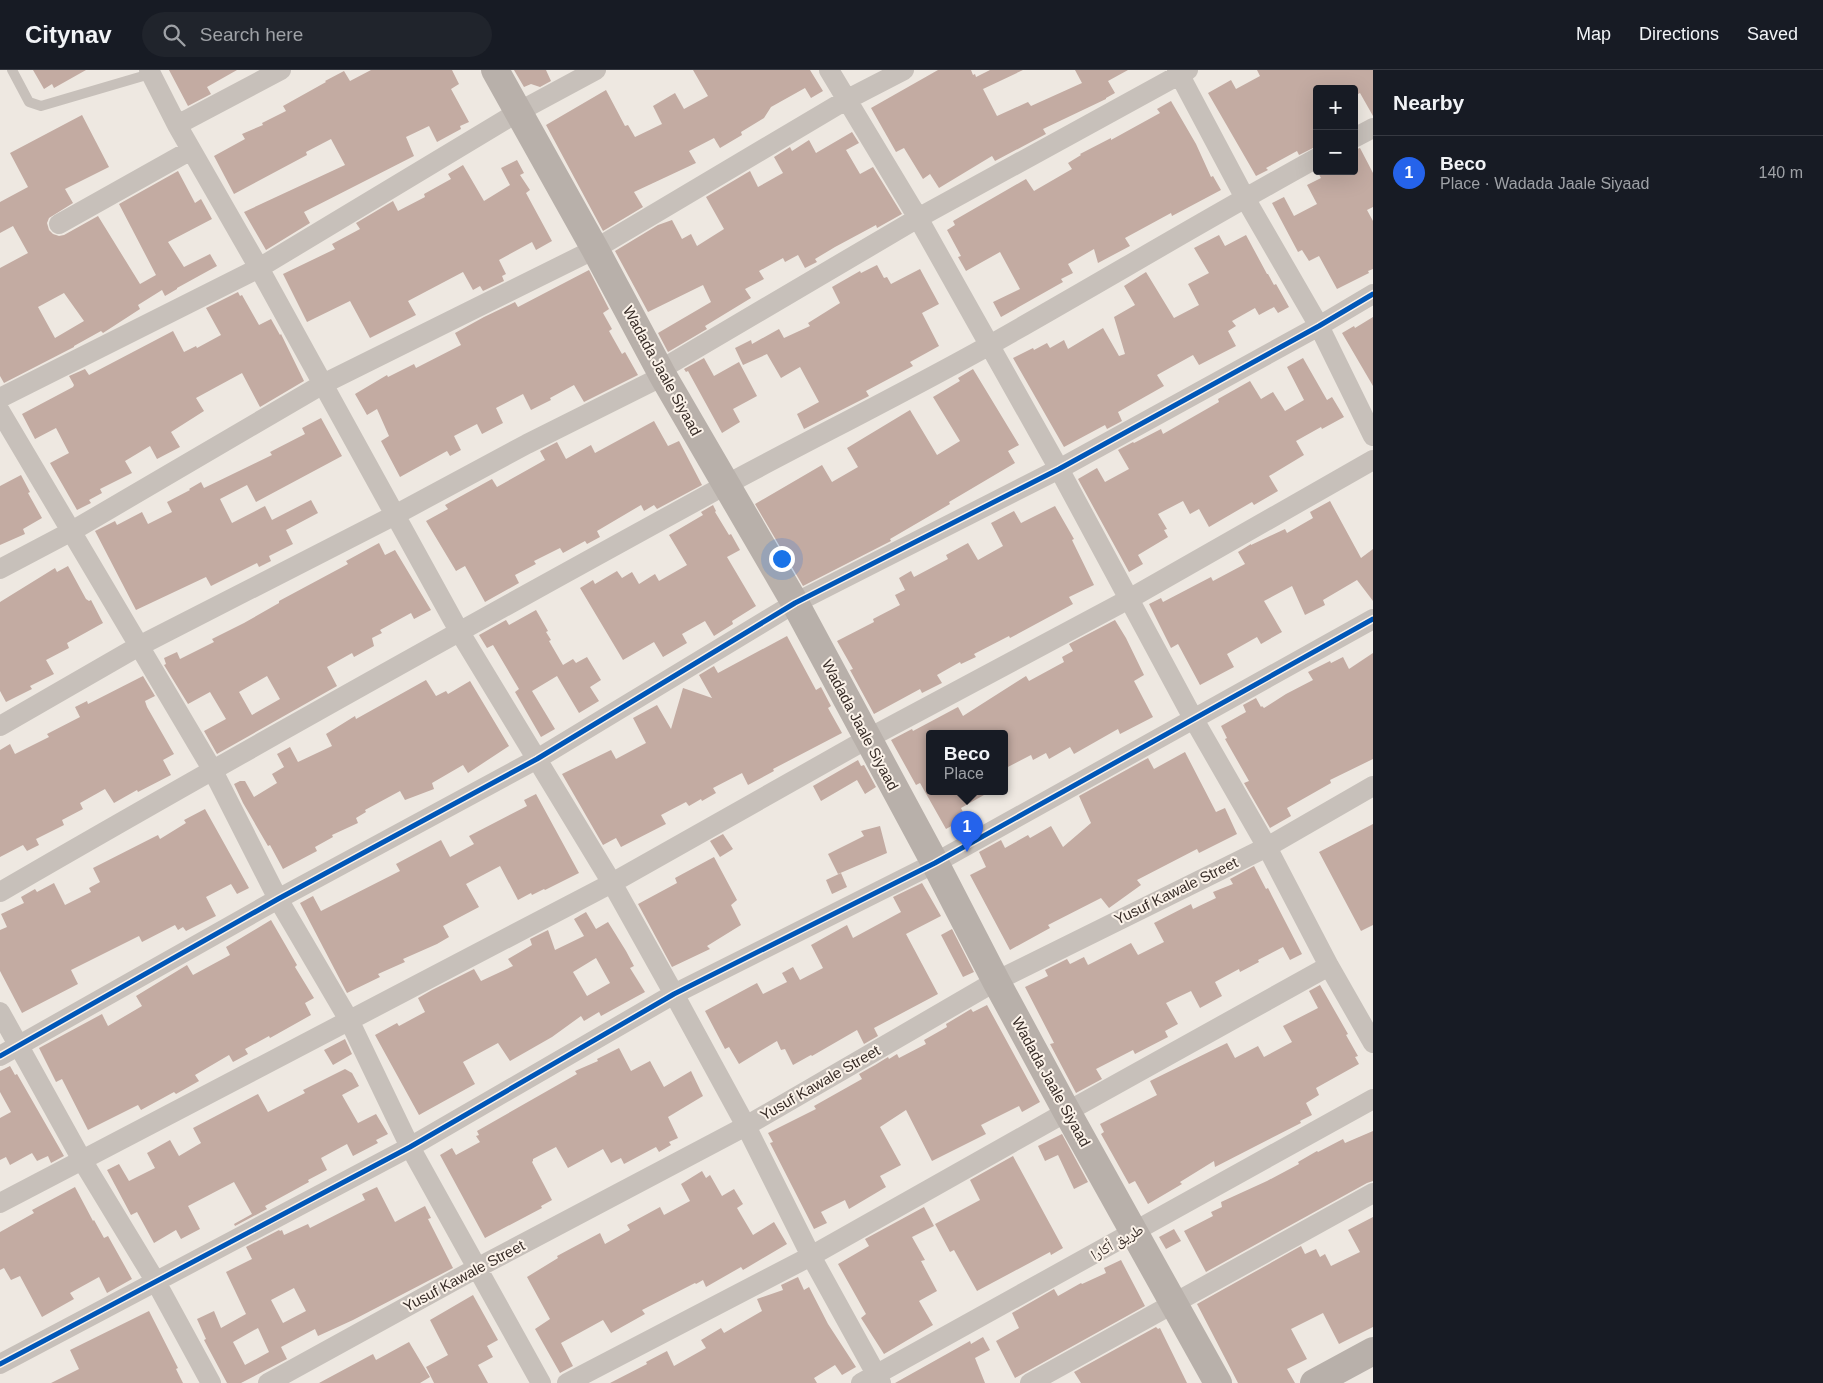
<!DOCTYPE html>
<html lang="en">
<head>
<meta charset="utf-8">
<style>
  body { margin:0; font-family:Arial,"Noto Naskh Arabic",sans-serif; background:#20242c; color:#f1f3f6 }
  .controls { position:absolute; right:15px; top:15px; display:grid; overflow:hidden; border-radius:5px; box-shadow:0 5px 20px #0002 }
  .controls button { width:45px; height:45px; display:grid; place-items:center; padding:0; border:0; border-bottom:1px solid #363941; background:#171b24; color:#f1f3f6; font:25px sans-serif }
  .you { position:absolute; left:781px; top:488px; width:18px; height:18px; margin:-12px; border:4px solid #fff; border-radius:50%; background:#1a73e8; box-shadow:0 0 0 8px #1a73e833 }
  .badge { display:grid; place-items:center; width:32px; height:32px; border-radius:50%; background:#2563eb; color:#fff; font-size:16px; font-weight:700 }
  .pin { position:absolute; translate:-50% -41px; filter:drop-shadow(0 1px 2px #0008) }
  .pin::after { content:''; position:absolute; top:26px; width:18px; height:15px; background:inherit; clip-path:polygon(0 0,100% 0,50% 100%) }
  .popup { position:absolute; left:926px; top:660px; width:82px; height:65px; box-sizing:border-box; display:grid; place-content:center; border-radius:5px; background:#171b24; filter:drop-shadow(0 1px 4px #0005); font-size:16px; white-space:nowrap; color:#9ea1a6 }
  .popup b { font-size:19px; color:#f1f3f6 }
  .popup::after { content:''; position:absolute; left:50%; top:100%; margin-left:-10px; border:10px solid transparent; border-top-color:#171b24 }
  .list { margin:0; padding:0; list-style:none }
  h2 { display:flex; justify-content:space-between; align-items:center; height:65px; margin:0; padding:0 20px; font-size:21px }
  h2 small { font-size:16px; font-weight:400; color:#9ea1a6 }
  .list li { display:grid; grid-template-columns:32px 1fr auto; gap:15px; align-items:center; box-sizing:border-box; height:75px; padding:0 20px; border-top:1px solid #363941 }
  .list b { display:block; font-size:19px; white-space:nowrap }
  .list p { margin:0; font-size:16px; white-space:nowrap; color:#9ea1a6 }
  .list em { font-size:16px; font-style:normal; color:#9ea1a6 }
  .icon { flex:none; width:28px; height:28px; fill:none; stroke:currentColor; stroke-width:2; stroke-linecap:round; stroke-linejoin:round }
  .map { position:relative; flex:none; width:1373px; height:1313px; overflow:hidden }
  header { display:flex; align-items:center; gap:30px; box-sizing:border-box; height:70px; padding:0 25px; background:#171b24; border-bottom:1px solid #363941 }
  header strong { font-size:24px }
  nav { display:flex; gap:28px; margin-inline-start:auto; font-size:18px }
  .search { width:350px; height:45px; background:#20242c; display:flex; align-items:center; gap:12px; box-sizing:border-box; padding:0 18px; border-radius:28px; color:#9ea1a6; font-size:19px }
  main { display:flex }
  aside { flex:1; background:#171b24 }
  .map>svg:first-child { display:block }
  .building { fill:#c3aba2; fill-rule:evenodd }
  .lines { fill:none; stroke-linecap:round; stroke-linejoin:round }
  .lane { stroke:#c7c0ba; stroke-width:10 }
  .street { stroke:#c7c0ba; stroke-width:20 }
  .secondary { stroke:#b8b0aa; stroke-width:28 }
  .cycleway-casing { stroke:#fbf2e9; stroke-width:8 }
  .cycleway { stroke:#0057b8; stroke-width:5 }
  .labels { text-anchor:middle; stroke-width:4; stroke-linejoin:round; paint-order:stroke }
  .street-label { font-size:15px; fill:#382d28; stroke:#fbf2e9 }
</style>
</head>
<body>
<header>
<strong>Citynav</strong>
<div class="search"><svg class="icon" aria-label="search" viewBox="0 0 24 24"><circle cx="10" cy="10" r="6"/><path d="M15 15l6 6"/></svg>Search here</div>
<nav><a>Map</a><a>Directions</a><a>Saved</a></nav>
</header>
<main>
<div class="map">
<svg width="1373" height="1313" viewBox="0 0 1373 1313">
  <rect width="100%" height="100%" fill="#eee8e1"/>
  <path class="building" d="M33,0H86L54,18L52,14L44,19Z
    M169,0H237L207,17L211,24L188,36Z
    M371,0H452L459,14L451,19L469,52L460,56L461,59L437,72L429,56L406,67L414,86L304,142L310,153L266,180L244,142L345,95L331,69L306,82L307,85L234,124L214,86L245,69L242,64L263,55L262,53L286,41L283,36L326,12L325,11L344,1L350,11Z
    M514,0H546L551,11L540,17L531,14L524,17Z
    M693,0H810L823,21L811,28L805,18L771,37L764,48L741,62L742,65L720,78L714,68L689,81L696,93L634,122L643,137L603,161L546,55L606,20L625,56L628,55L635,67L662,54L653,36L675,23L684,39L708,26Z
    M938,0H971L973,5L975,4L976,7L990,0H1023L983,19L997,46L1028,32L1031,36L1082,13L1075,0H1128L1108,11L1115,23L1106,28V29L1043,59L1046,64L995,91L992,86L939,118L930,104L923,109L904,78L896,82L871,38Z
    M1257,0H1373V46L1360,23L1354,26V19H1317V76L1299,85L1297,81L1266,98L1268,100L1256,106L1208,23L1231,10L1236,19L1260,6Z
    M1171,31L1196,74L1211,107L1213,106L1221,120L1172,146L1171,143L1125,168L1130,176L1098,193L1094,179L1068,194L1073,203L1061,209L1063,212L1001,247L993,232L1020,219L1000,182L966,201L958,187L961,186L947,160L955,155L953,151L1026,109L1034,121L1072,99L1068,93L1081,85L1080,84L1111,68V70L1160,43L1157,39Z
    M82,45L109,97L65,119L73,133L49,148L47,153L49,160L53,164L59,166L64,165L98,146L140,214L156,205L119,134L178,101L195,133L201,129L212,149L168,172L184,197L210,184L217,196L177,218V219L165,226L162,220L138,235L140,239L103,263L101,261L74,276V277L4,313L0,306V198L28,183L13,156L0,163V132L28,117L10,83ZM64,223L84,251L55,268L38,237Z
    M852,62L859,73L846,80L860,104L873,97L902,144L877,158L876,155L835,177L815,189L817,192L805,198L798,185L785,192L783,188L759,201L764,209L745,219L751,228L705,256L707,259L668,282L658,263L711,232L703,215L648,242L615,181L658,155L672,150L682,169L691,164L697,176L724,159L706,127L750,101L758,117L783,103L774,87L790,77L792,81L809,70L816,83Z
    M1360,78L1373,103V137L1367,140L1373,151V199L1368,201L1369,203L1337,219L1319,186L1309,191L1302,180L1298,182L1272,133L1284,127L1294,146L1317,134L1307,115L1321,108L1317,101H1354V80Z
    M517,90L524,103L520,105L530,120L526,123L552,171L536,180L532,172L499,190L506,204L502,206L504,211L483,221L480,216L473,220L463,202L408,231L416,245L370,268L350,231L307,252L283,204L335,179L332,174L360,159L356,153L393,131L398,141L425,127L424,124L451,109L448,104L463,95L484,131L510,115L501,98Z
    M1219,165L1225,176L1246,165L1267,204H1268L1274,215L1276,214L1289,237L1278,243L1274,237L1259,245L1255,238L1232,251L1236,256L1228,261L1236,276L1199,295L1193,285L1157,305L1164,316L1118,342L1122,351L1107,359L1105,355L1064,377L1013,288L1033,278L1034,280L1047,273L1050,278L1064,270L1068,279L1103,258L1119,286L1125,284L1114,247L1135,235L1124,216L1146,202L1174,248L1199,235L1188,214L1209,203L1194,178Z
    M877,195L884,208L887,207L891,214L920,199L939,234L922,243L939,276L910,292L913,296L866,321L869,326L804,359L797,344L819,332L800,297L781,308L767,284L743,295L735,278L751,270L752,274L779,259L784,268L810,256L808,253L840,233L832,217L860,201L861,203Z
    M589,200L609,239L603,243L612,259L609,261L622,284L625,282L638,305L584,332L574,315L550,328L551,330L531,340L523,324L496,338L503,353L482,364L477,354L454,366L461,380L450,386L447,381L400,407L381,371L389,366L377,339L367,345L355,324L387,305L388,307L414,294L416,298L461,275L455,263L484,247L515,232L518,237Z
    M238,222L240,226L242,225L259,255L271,249L280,265L281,264L304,311L260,337L242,303L196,328L204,341L171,362L180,377L157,389L150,376L125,391L132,403L100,419L102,423L89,430L91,433L77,440L50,393L69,383L56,358L35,369L22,344L73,317L74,315L69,306L85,299L89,305L173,261L184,282L196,276L197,278L221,265L206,238Z
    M1373,247V316L1342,263L1354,256L1355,258Z
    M704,288L714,306L739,292L757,326L733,339L740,352L722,363L688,301L686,302L684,299Z
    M1303,288L1327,330L1332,327L1344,347L1322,359L1321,357L1296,371L1304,385L1269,406L1278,421L1254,435L1252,432L1209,457L1199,439L1190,444L1183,431L1158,444L1167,459L1164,460L1168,467L1138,485L1143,494L1129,502L1078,409L1097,398L1105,412L1129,399L1118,380L1133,372L1134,373L1161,359L1163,364L1219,332L1218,329L1250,311L1261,329L1273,322L1285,341L1304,330L1287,297Z
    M973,299L1019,375L1008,381L1015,393L949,432L950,434L890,469L891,471L803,516L755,434L822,395L832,412L858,397L847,378L910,340L937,385L960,371L933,327L960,311L958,308Z
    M321,348L342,386L256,432L247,415L220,429L232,453L265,436L272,450L311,430L318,443L286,460L293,474L269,486L271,491L259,497L257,493L211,516L206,507L136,540L95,461L115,451L117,455L142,442L148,454L172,442L167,432L190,420L189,419L201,412L204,418L272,385L270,382L305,364L302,358Z
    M654,351L668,376L679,371L702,415L657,439L654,435L644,441L641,435L597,461L600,467L587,474L585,471L563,483L560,478L534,491L536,494L515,505L519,513L485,532L465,496L456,501L426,451L448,439L445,435L492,409L497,417L545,390L540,381L557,372L566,389L591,375L595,383Z
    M21,405L30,422L28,423L42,448L23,459L25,464L0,475V416Z
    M1330,431L1361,488L1373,479V531L1357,510L1323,530L1325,535L1305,545L1292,516L1264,531L1282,562L1261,574L1257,567L1227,584L1234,597L1200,615L1178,574L1171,578L1149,534L1161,528L1163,532L1211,507L1213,511L1245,494L1238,482L1251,474V475L1285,459L1287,463L1313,448L1310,442Z
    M713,435L716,441L715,442L729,465L731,464L740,480L727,487L756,536L732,551L733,554L714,566L705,551L682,564L687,573L663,587L654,572L623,590L580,518L593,510L595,514L617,501L622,508L632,502L639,514L655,504L659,511L687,495L669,465L703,445L701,442Z
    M1055,436L1074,469L1072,470L1094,515L1069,527L1073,534L1010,568L1009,566L974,584L976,587L961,594L960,592L937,605L942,613L922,623L920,619L874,644L850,600L853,599L837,571L874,552L873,549L900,535L895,525L905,520L899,508L911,501L914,507L948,489L946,485L968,473L978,490L1003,476L991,453L1014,441L1021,453Z
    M379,473L385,485L395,480L431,540L414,549L411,543L380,560L382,563L372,568L374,576L354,587L352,583L327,597L337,616L217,684L204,661L226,649L210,622L188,634L164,595L166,594L164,588L177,582L180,589L214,572L212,569L244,553L279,533V531L348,494L346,491ZM267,606L280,629L252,645L239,622Z
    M68,496L86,529L89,531L91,530L103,553L67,573L69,578L46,590L54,604L30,616L32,619L6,632L0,621V532L55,498L57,502Z
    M536,540L548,561L546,562L551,570L549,571L563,595L573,589L576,593L587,587L601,610L590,617L599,631L579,643L557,606L532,621L555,659L541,667L515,622L519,619L493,575L487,578L479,565L506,550L509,555Z
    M1115,550L1126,568L1144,605L1134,611L1153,647L1120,664L1118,659L1074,684L1070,677L1049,689L1046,683L1033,690L1031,685L1004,699V663H930V721H991L961,738L966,748L946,759L920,713L916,715L891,670L912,659L913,661L958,637L963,646L1026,606L1029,611L1064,592L1062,587L1073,581L1069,574Z
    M787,566L816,620L821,617L831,636L828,638L842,663L773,699L774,701L748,715L742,703L713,718L716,723L702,731L701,729L689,736L686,732L661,745L666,754L621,777L616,768L603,775L562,704L611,680L616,689L646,673L633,648L657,635L671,659L683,618L712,628L699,605L714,596L718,603Z
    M1373,583V689L1330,710L1331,713L1287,738L1291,746L1270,758L1244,713L1249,711L1225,669L1227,668L1221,656L1246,642L1243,635L1256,628L1261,637L1262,636L1264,638L1286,624L1313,610L1308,602L1330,591L1331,593L1343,587L1349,599Z
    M143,606L155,626L145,631L147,637L174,684L163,690L171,705L138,722L137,720L114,733L105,719L80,733L83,739L62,750L64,755L36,769L39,775L27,781L23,775L0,787V680L10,674L15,684L49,667L47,664L80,647L75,637L87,631L88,634Z
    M426,610L436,626L446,621L448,624L470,611L509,676L468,703L463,695L432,713L434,719L405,730L400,721L365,740L366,742L356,748L358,753L332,765L333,767L315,777L317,781L283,799L270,775L268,776L243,733L234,714L240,711H245L254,727L277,713L272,704L284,697L277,684L290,677L298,692L332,676L326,664L355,646L356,649Z
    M1185,682L1216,742L1225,738L1237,764L1199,783L1197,779L1137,810L1141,815L1109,838L1101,828L1048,855L1050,858L1010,880L970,805L986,797L979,782L1001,770L1005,778L1028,765L1030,768L1051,756L1063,777L1091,753L1079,726L1148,688L1154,699Z
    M858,690L861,696L864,695L876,717L865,724L857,710L821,731L813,716Z
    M536,724L579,803L545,820L544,819L532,825L531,823L518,830L500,796L466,814L479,837L443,856L449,867L437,874L403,889L405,892L378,904L380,907L347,923L300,833L313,826L321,841L400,801L396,794L441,770L450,787L474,774L469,766L527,736L524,730Z
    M205,739L249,818L237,824L231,814L206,827L216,846L186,861L183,857L178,860L175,855L142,872L139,866L71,900L78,914L22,943L0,901V860L7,857L1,844L24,833L21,827L35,819L37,822L54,813L65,835L91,822L89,818L100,812L93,798L158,765L160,769L186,753L184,750Z
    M1373,754V855L1361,861L1319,782Z
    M880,756L887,783L838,804L828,784L864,766L861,761Z
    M723,764L733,779L720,787L710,771Z
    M714,787L737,830L731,835L741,855L707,876L710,879L672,897L638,834L677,813L675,808Z
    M1254,796L1266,819L1268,818L1302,884L1290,890L1283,877L1258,890L1259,892L1240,902L1239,899L1215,912L1222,926L1200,938L1191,921L1166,933L1178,954L1165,961L1168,967L1135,984L1133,980L1096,999L1102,1009L1076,1023L1050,974L1054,973L1025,917L1048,906L1045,900L1067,889L1070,894L1084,887L1088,895L1131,873L1138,885L1164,872L1154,853L1191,834L1193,839L1216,828L1213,822L1233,814L1230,809Z
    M841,803L847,817L832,824L826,810Z
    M922,813L941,846L906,864L938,924L874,958L878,966L864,974L857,960L812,986L811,985L793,995L785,979L781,980L777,971L739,994L729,977L725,979L705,941L757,913L763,924L787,912L782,903L793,897L800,910L823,898L811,875L847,855L853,868L901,842L893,827Z
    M586,842L596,859L608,852L626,881L634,896L630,898L645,922L601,946L599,942L584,951L581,946L552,967L510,991L498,973L463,992L475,1014L419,1045L375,965L397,953L399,956L425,942L418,928L432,920L474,899L481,911L513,896L508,889L532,875L530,869L548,860L555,880L584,866L574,849ZM596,888L610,913L587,926L573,902Z
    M271,850L297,895L295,897L314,928L305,933L311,945L270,968L269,966L245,979L248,984L233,992L229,985L195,1005L199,1011L176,1024L174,1022L141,1040L138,1035L88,1060L62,1009L56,1012L39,978L102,944L108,956L142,936L136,926L187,895L193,905L230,885L226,877Z
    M952,859L974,902L963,907L941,865Z
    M1320,915L1348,964L1346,965L1358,986L1355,987L1359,994L1316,1018L1319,1025L1306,1033L1312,1045L1300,1051L1301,1053L1215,1097L1214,1091L1180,1112L1182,1114L1148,1134L1135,1111L1129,1114L1101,1064L1104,1062L1100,1054L1157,1025L1150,1011L1227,973L1235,988L1258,976L1264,987L1292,972L1283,956L1318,938L1309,921Z
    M987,935L1040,1032L1022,1042L1019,1036L981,1055L986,1064L932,1091L906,1040L880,1057L901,1095L880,1106L886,1117L849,1139L845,1130L821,1142L827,1153L814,1159L770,1073L773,1072L768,1063L816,1039L814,1036L862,1009L859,1004L875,995L888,987L889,989L897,984L899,988L926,974L924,970L947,957L946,954L971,939L973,942Z
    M345,969L352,984L333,995L324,980Z
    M619,978L631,1001L650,991L664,1017L691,1001L703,1026L668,1047L678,1068L669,1072L671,1075L659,1082L656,1077L624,1094L621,1088L611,1093L603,1079L568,1098L556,1077L533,1089V1091L532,1092L552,1130L541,1136L542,1138L485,1168L440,1085L452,1078L456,1085L480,1072L476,1066L479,1065L477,1061L577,1004L575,1001L598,991L597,989Z
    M10,996L15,1005L17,1004L64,1086L51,1093L48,1086L37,1091L32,1083L10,1095L6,1087L0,1090V1048L11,1042L0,1022V1001Z
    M345,999L352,1003L359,1016L342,1025L358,1053L376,1044L388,1064L376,1070L378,1073L353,1086L347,1074L321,1088L327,1100L308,1110L309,1112L265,1136L267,1139L235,1156L234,1154L252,1144L234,1112L188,1136L200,1159L181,1169L176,1160L154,1173L137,1142L131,1145L107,1100L119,1094L129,1111L155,1098L147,1083L170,1070L179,1086L201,1073L193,1058L214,1047L258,1024L268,1042L305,1023L303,1020Z
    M1373,1061V1111L1367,1113L1206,1202L1184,1161L1213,1146L1211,1142L1222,1137L1221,1132L1267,1111L1299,1094L1298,1092L1317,1081L1318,1082L1343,1069L1345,1073Z
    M1062,1064L1088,1112L1074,1119L1058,1085L1045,1091L1038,1076Z
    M1013,1086L1063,1178L1051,1185L1050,1182L977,1221L954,1180L950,1182L935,1154L980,1130L970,1110Z
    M702,1101L706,1108L710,1105L722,1126L734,1119L743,1134L737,1138L753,1165L774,1152L787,1174L743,1200L741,1197L706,1217L703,1210L696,1214L695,1213L642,1240L645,1244L611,1263L603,1250L561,1273L573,1296L560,1303L535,1259L550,1249L527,1207L558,1188L557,1186L600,1163L605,1174L630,1160L627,1155L660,1137L664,1145L690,1131L681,1114Z
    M75,1117L93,1151L94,1150L104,1168L108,1166L132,1209L107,1223L99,1207L70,1223L74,1229L42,1247L20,1206L11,1210L4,1198L0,1200V1162L34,1143L32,1140Z
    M377,1117L395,1152L425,1136L431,1148L428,1149L453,1198L353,1250L318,1266L315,1259L281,1277L287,1289L241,1313H227L204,1270L206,1269L197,1249L214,1241L221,1258L246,1244L226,1202L252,1189L246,1177L279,1160L280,1161L282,1160L284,1165L308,1154L310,1158L365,1130L362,1124ZM294,1218L306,1241L283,1253L271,1230ZM258,1258L269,1282L245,1295L233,1272Z
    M924,1137L934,1156L912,1167L925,1190L921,1191L937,1221L919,1231L933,1255L884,1284L861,1248L866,1244L838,1194L869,1176L865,1169Z
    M1373,1147V1257L1339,1274L1323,1243L1291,1259L1307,1289L1287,1299L1295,1313H1238L1197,1234L1301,1176L1305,1184L1316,1179L1320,1187L1325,1184L1331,1196L1360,1182L1348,1160Z
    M1174,1159L1181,1171L1166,1179L1159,1167Z
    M1121,1190L1145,1236L1015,1308L996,1271L1019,1258L1012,1243L1054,1219L1058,1226L1081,1213L1082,1214L1106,1203L1104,1198Z
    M798,1207L804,1220L809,1217L828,1254L856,1297L842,1305L835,1295L814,1308L817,1313H610L647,1294L646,1292L667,1281L674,1296L706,1278L701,1270L721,1258L724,1263L762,1241L757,1229L783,1220L781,1215Z
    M473,1225L498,1270L487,1276L493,1287L478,1295L488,1313H434L426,1297L448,1285L430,1250Z
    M149,1241L178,1298L176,1299L183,1313H51L79,1299L70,1280Z
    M1156,1257L1158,1259L1160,1258L1187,1313H1081L1074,1302Z
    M983,1267L990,1280L975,1288L985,1313H895L970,1271L971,1274Z
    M409,1272L430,1307L420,1313H319L373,1284L376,1290Z"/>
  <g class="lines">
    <path class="lane" d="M12,0L29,32L41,36L150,4"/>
    <path class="street" d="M149,0L177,55L259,198L459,561L612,813L674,924L746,1056L811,1186L881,1313
      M829,0L918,148L1059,399L1193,648L1267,777L1329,896L1373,973
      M1177,0L1245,128L1319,256L1373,366
      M177,55L281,0
      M1354,68L1373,58
      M59,154L191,80
      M0,328L259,198L518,42L596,0
      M0,341L212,699L278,829L349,950L410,1077L541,1313
      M0,499L72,461L323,314L595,179L846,30L904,0
      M0,656L139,576L395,445L527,374L663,306L665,297L918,148L1188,0
      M0,822C238,684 479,550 720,418C809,370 900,325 988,276C1098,214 1206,149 1317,88
      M0,942L82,1090L156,1212L211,1313
      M0,986L278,829L537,689L795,533L1059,399L1319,256L1373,224
      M0,1133L612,813L867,669L1129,529L1373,390
      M0,1294L410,1077L674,924L935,793L1373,549
      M268,1313L477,1198L746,1056L996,911L1267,777L1373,716
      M567,1313L811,1186L1061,1045L1329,896
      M861,1313L1373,1029
      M1030,1313L1373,1123"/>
    <path class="secondary" d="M495,0L595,179L663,306L795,533L935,793L996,911L1067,1042L1218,1313
      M1314,1313L1373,1281"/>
    <defs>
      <path id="cycleway" d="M0,986L278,829L537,689L795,533L1059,399L1319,256L1373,224
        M0,1294L410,1077L674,924L935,793L1373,549"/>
    </defs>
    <use href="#cycleway" class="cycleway-casing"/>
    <use href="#cycleway" class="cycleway"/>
  </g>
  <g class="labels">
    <g class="street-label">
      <text transform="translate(662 301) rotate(61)" y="5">Wadada Jaale Siyaad</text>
      <text transform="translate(860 655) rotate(62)" y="5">Wadada Jaale Siyaad</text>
      <text transform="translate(1176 821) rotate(-26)" y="5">Yusuf Kawale Street</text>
      <text transform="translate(1051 1012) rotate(61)" y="5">Wadada Jaale Siyaad</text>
      <text transform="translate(820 1013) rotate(-30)" y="5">Yusuf Kawale Street</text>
      <text transform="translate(1117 1172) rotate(-29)" y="5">طريق أكارا</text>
      <text transform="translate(464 1206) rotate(-28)" y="5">Yusuf Kawale Street</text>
    </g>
  </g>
</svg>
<div class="controls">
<button>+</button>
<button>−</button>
</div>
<div class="you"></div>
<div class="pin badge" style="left:967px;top:782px">1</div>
<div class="popup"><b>Beco</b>Place</div>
</div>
<aside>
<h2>Nearby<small></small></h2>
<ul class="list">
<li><span class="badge">1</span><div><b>Beco</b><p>Place · Wadada Jaale Siyaad</p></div><em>140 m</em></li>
</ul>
</aside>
</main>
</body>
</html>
